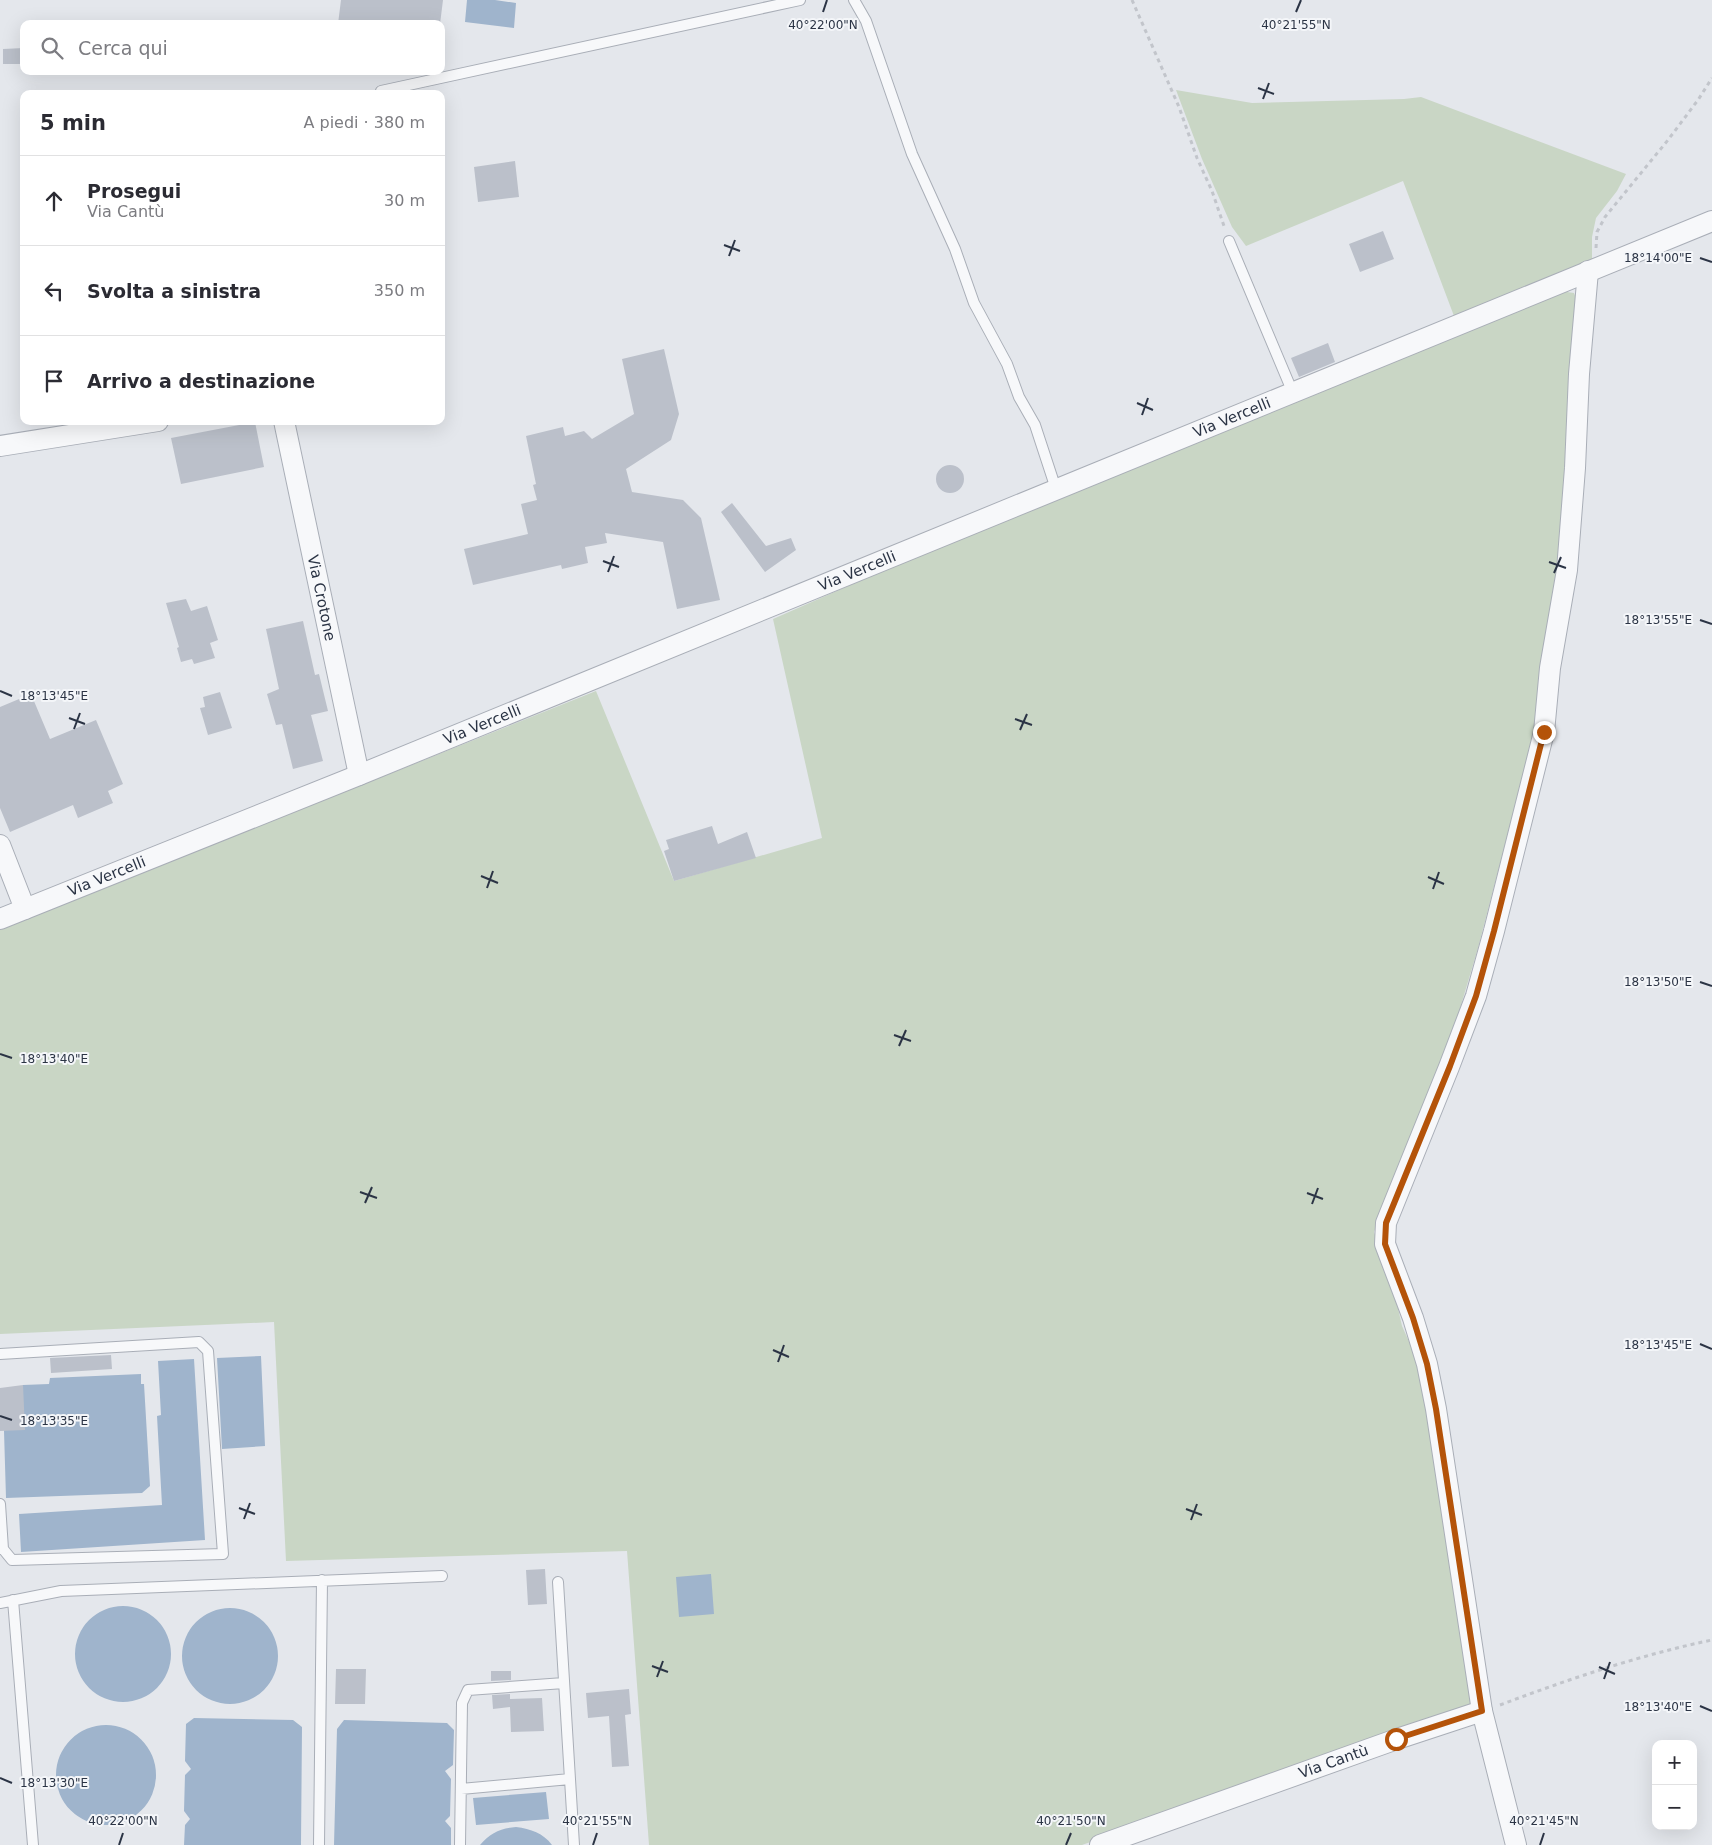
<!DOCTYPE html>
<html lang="it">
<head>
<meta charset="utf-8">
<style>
  body { margin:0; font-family:"DejaVu Sans",sans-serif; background:#f7f7f7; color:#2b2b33 }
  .controls { position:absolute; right:15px; bottom:15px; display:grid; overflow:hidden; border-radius:10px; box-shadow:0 5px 20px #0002 }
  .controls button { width:45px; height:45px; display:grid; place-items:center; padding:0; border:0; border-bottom:1px solid #e1e1e2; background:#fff; color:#2b2b33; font:25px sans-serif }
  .stop { position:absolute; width:15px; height:15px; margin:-11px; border:4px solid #b45309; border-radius:50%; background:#fff }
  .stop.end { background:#b45309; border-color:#fff; box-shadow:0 1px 5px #0008 }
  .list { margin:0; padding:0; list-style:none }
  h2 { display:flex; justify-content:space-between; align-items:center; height:65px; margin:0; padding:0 20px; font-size:21px }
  h2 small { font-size:16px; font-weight:400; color:#7c7c81 }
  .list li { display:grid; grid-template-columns:32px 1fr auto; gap:15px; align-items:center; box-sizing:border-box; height:90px; padding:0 20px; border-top:1px solid #e1e1e2 }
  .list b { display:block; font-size:19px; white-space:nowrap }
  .list p { margin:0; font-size:16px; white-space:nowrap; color:#7c7c81 }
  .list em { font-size:16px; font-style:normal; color:#7c7c81 }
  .icon { flex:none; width:28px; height:28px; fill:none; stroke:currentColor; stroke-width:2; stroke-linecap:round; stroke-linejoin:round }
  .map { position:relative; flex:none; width:1712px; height:1845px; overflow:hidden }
  .search { position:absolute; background:#fff; box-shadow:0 5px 20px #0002; left:20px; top:20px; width:425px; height:55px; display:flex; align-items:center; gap:12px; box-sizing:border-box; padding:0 18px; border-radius:10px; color:#7c7c81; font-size:19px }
  .panel { position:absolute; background:#fff; box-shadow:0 5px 20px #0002; left:20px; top:90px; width:425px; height:335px; border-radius:10px }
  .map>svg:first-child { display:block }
  .green { fill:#c9d6c5 }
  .water { fill:#9fb4cc }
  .building { fill:#bbc0ca }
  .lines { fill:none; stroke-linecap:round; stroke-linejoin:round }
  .lane-casing { stroke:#a9aeb7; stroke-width:12 }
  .street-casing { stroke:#a9aeb7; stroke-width:22 }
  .path { stroke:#c2c5cb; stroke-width:3; stroke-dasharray:4 4; stroke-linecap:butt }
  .lane { stroke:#f7f8fa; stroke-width:10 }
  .street { stroke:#f7f8fa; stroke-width:20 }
  .route { stroke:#b45309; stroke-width:6 }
  .ticks { fill:none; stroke:#2b3445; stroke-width:2 }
  .labels { text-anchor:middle; stroke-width:4; stroke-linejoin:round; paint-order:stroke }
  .street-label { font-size:15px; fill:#2b3445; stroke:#f4f6f9 }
  .ticks-label { font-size:12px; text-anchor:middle; fill:#2b3445; stroke:#f4f6f9; stroke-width:4; stroke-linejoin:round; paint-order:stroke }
</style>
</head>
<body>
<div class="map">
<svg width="1712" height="1845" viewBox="0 0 1712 1845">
  <rect width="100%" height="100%" fill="#e4e7ec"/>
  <path class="green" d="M1176,90L1252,103L1404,99L1421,97L1626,174L1617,191L1596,218L1592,237V260L1454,316L1403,181L1246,246L1232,227L1202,159Z
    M1560,291L1574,293L1579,306L1560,568L1535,729L1478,948L1448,1049L1374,1232L1395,1295L1402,1326L1416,1357L1444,1502L1473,1694L1469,1707L1082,1845H649L627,1551L286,1561L274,1322L0,1334V930L596,691L674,881L822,838L773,619L905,561Z"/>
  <path class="water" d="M467,0H495L516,3L514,28L465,22Z
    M261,1356L265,1446L222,1449L217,1358Z
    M194,1359L205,1540L21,1552L19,1514L162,1505L157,1416L161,1415L158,1361Z
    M141,1374V1384H144L150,1486L142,1493L6,1498L4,1431L23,1385L49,1384L50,1378Z
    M711,1574L714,1614L679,1617L676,1577Z
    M75 1654a48 48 0 1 1 96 0a48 48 0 1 1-96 0Z
    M182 1656a48 48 0 1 1 96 0a48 48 0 1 1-96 0Z
    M194,1718L293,1720L302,1727L301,1845H184L185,1825L190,1819L184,1811L185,1775L191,1769L185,1761L186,1724Z
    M344,1720L447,1723L454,1730L453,1765L445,1771L451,1779L450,1816L445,1821L451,1828V1845H334L337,1729Z
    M56 1775a50 50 0 1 1 100 0a50 50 0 1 1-100 0Z
    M546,1792L549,1819L476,1825L473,1798Z
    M516,1827C531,1829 543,1833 552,1845H480C490,1833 501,1828 516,1827Z"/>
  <path class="building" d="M341,0H443L440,24H338Z
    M24,48V64H3V49Z
    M515,161L519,197L478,202L474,167Z
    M1383,231L1394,259L1360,272L1349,244Z
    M1328,343L1335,362L1299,377L1291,358Z
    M664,349L679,414L671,440L626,469L632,492L683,500L701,518L720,600L677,609L663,542L605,533L607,543L585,547L588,563L562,569L561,565L473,585L464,549L528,534L521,504L537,500L533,485L536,484L526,436L563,427L565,436L584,431L592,439L634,414L622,359Z
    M255,422L264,467L181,484L171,438Z
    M936 479a14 14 0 1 1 28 0a14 14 0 1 1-28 0Z
    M732,503L766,546L791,538L796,550L765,572L721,512Z
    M186,599L191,611L207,606L218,640L210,643L215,658L194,664L192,659L181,662L177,648L179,647L166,603Z
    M303,621L315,675L319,674L328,711L311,715L323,761L293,769L282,724L276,725L267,694L279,689L266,629Z
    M220,692L232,728L208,735L200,708L205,707L203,697Z
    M31,694L50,739L96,720L123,784L108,791L113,803L78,818L73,805L10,832L0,808V707Z
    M712,826L718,844L747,832L756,858L674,881L664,851L669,849L666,840Z
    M111,1355L112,1369L51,1373L50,1358Z
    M23,1385L25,1430L0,1431V1388Z
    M545,1569L547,1604L528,1605L526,1570Z
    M336,1669H366L365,1704H335Z
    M491,1671H511V1680L491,1681Z
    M629,1689L631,1714L625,1715L629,1766L612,1767L609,1716L588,1718L586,1693Z
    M510,1694V1699L542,1698L544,1731L511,1732L510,1707L493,1709L492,1695Z"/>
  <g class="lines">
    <defs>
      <path id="lane" d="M854,0L866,21L912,154L955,249L974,303L1007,364L1019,397L1035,425L1056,489
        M381,91L800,0
        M1229,241L1293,393
        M0,1354L199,1342L208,1351L223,1554L12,1560L3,1549H0
        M0,1504L3,1549
        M558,1582L574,1845
        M13,1600L33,1845
        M0,1603L61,1591L442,1576
        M461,1789L570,1779
        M319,1845L322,1580
        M460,1845L462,1703L468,1690L564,1683"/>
      <g id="street">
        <path id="s1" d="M284,421L359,775"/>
        <path d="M0,446L158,421"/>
        <path d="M0,845L25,909"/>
        <path id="s2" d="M0,919L359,775L1712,221"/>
        <path id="s3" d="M1100,1845L1397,1739L1482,1711"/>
        <path d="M1516,1845L1482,1711L1436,1409L1427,1364L1413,1318L1385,1244L1386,1223L1449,1067L1476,996L1494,931L1544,732L1550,668L1567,570L1575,468L1579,374L1588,271"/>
      </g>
    </defs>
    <use href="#lane" class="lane-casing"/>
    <use href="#street" class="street-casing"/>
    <path class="path" d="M1132,0L1179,107L1197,158L1212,191L1225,229
      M1596,248L1597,232L1605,217L1668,140L1698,100L1712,78
      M1500,1705C1569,1679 1640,1655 1712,1640"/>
    <use href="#lane" class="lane"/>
    <use href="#street" class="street"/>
  </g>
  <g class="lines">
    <path class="route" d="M1396,1739L1482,1711L1436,1409L1427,1364L1413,1318L1385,1244L1386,1223L1450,1066L1476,996L1494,931L1544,732"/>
  </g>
  <path class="ticks" d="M823,12L827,0M1296,12L1301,0M1258,88L1274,94M1263,99L1269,83M724,245L740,251M729,256L735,240M1700,258L1712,262M1137,403L1153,410M1142,415L1148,398M603,561L619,567M1549,562L1566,568M608,572L614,556M1554,573L1561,557M1700,620L1712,624M0,691L12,696M69,718L85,724M1015,719L1032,725M74,729L80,713M1020,730L1027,714M481,876L498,883M1428,877L1444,884M487,888L493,871M1433,889L1439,872M1700,982L1712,986M894,1035L911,1041M899,1046L906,1030M0,1054L12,1058M360,1192L377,1198M1307,1193L1323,1199M365,1203L372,1187M1312,1204L1318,1188M1700,1344L1712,1349M773,1350L789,1357M778,1362L784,1345M0,1416L12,1420M239,1508L255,1514M1186,1509L1202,1515M244,1519L250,1503M1191,1520L1197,1504M652,1666L668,1672M1599,1667L1615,1674M657,1677L663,1661M1604,1679L1610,1662M1700,1706L1712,1711M0,1778L12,1783M119,1845L123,1833M593,1845L597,1833M1066,1845L1071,1833M1540,1845L1544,1833"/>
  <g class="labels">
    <g class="street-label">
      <text dy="5" stroke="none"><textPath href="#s2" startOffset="1330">Via Vercelli</textPath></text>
      <text dy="5" stroke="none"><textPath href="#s2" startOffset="925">Via Vercelli</textPath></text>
      <text dy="5" stroke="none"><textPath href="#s1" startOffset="181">Via Crotone</textPath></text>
      <text dy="5" stroke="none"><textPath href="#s2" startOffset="520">Via Vercelli</textPath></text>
      <text dy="5" stroke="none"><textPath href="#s2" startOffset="115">Via Vercelli</textPath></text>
      <text dy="5" stroke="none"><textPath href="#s3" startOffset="248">Via Cantù</textPath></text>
    </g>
  </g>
  <g class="ticks-label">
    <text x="1296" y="29">40°21'55"N</text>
    <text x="823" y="29">40°22'00"N</text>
    <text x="1658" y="262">18°14'00"E</text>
    <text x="1658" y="624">18°13'55"E</text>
    <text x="54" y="700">18°13'45"E</text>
    <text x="1658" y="986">18°13'50"E</text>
    <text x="54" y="1063">18°13'40"E</text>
    <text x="1658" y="1349">18°13'45"E</text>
    <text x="54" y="1425">18°13'35"E</text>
    <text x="1658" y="1711">18°13'40"E</text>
    <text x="54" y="1787">18°13'30"E</text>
    <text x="123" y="1825">40°22'00"N</text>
    <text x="597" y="1825">40°21'55"N</text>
    <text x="1071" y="1825">40°21'50"N</text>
    <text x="1544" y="1825">40°21'45"N</text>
  </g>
</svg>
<div class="controls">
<button>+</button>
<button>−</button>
</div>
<div class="stop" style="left:1396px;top:1739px"></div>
<div class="stop end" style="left:1544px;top:732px"></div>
<div class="search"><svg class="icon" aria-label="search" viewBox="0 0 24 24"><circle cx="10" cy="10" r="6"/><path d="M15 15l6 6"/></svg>Cerca qui</div>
<section class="panel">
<h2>5 min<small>A piedi · 380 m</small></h2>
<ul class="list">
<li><svg class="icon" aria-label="ahead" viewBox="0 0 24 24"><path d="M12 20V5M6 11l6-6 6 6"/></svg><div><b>Prosegui</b><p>Via Cantù</p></div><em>30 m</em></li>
<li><svg class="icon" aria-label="left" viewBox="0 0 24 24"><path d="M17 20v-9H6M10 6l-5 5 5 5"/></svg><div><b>Svolta a sinistra</b></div><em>350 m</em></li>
<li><svg class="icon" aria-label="arrive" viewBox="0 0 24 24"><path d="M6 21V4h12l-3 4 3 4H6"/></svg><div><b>Arrivo a destinazione</b></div></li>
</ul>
</section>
</div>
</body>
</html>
